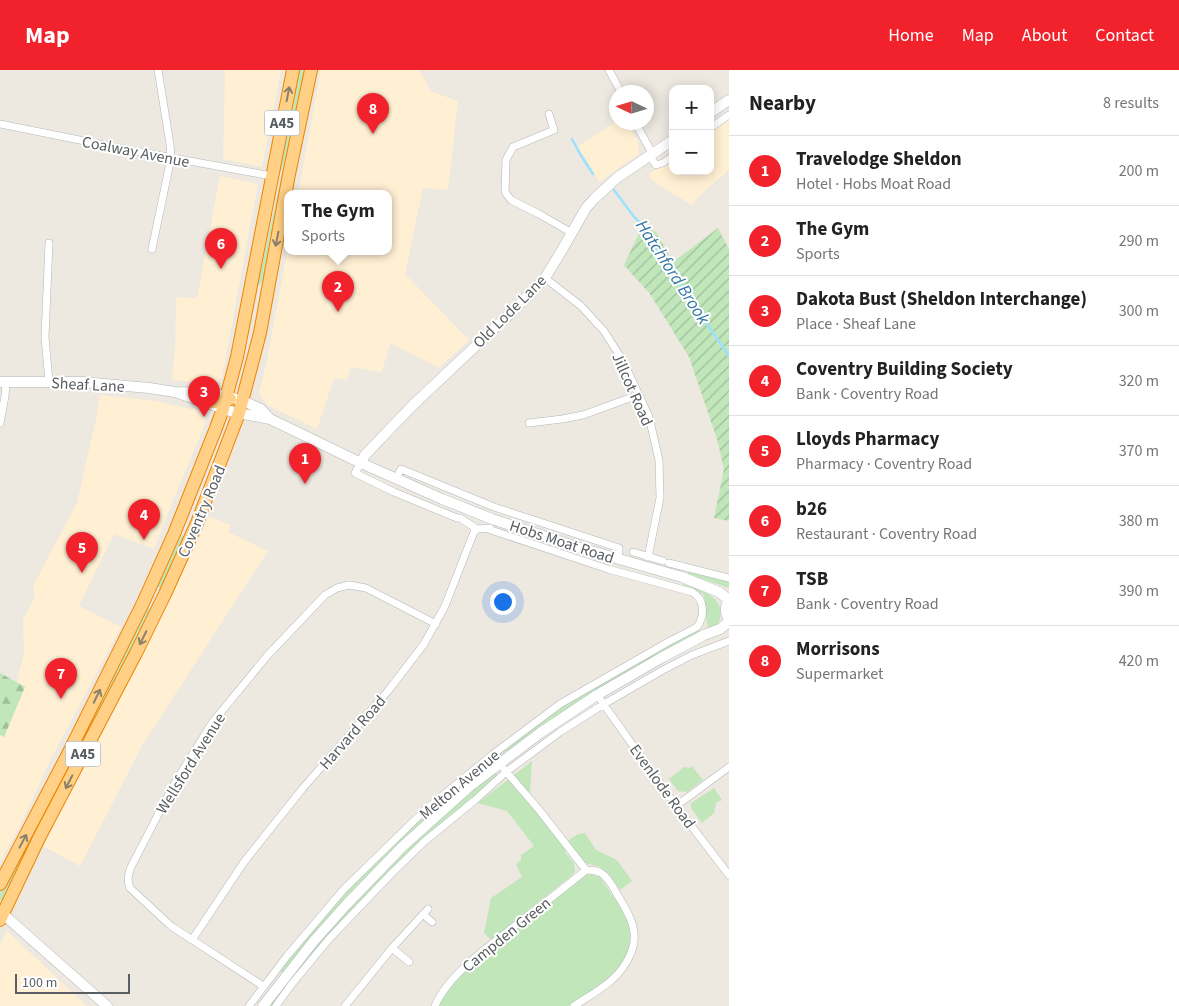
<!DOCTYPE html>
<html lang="en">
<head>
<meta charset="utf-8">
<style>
  body { margin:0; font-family:"Source Sans 3",sans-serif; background:#f6f6f6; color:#222 }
  .controls { position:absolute; right:15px; top:15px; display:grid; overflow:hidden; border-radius:10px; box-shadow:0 2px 12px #0003 }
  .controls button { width:45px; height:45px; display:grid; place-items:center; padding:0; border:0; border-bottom:1px solid #e0e0e0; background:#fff; color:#222; font:25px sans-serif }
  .compass { position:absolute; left:609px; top:15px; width:45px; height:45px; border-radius:50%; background:#fff; box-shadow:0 2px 12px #0003; rotate:274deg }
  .scale { position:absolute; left:15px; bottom:12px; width:115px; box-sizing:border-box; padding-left:5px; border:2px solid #595e62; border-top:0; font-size:14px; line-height:18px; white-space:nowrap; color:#595e62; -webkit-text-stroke:4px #fff; paint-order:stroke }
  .you { position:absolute; left:502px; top:531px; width:18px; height:18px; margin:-12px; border:4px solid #fff; border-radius:50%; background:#1a73e8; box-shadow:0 0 0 8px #1a73e833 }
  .badge { display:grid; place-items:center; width:32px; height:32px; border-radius:50%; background:#f1222c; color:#fff; font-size:16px; font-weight:700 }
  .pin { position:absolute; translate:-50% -41px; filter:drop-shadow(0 1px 2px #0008) }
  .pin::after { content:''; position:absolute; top:26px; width:18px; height:15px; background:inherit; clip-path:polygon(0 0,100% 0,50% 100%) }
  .popup { position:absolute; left:284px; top:120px; width:108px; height:65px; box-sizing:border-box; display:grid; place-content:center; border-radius:10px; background:#fff; filter:drop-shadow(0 1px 4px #0005); font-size:16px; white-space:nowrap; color:#767676 }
  .popup b { font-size:19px; color:#222 }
  .popup::after { content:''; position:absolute; left:50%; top:100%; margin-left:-10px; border:10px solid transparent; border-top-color:#fff }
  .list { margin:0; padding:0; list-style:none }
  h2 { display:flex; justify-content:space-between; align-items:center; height:65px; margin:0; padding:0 20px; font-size:21px }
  h2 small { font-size:16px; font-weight:400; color:#767676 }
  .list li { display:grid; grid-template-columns:32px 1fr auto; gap:15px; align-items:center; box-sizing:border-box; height:70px; padding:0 20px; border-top:1px solid #e0e0e0 }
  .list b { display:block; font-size:19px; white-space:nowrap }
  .list p { margin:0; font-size:16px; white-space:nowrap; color:#767676 }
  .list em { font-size:16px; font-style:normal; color:#767676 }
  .map { position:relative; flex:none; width:729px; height:936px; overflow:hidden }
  header { display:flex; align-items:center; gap:30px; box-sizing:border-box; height:70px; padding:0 25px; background:#f1222c; color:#fff }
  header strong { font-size:24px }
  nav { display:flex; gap:28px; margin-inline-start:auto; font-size:18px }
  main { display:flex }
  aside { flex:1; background:#fff }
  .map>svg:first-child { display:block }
  .commercial { fill:#ffefd3 }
  .grass { fill:#c0e6ba }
  .forest { fill:url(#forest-firs) }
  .garden { fill:url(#garden-furrows) }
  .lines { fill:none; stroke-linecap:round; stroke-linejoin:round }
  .stream { stroke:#9ee1ff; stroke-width:2.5 }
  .street-casing { stroke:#b3b7bc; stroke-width:8 }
  .secondary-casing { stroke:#b2b7bc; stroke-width:11 }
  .highway-casing { stroke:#ed8400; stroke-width:14 }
  .street { stroke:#fff; stroke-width:7 }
  .secondary { stroke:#fff; stroke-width:10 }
  .highway { stroke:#ffd085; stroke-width:12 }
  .oneway { stroke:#8b806c }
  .labels { text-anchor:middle; stroke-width:4; stroke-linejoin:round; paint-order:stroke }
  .shield { fill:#fff; stroke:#8b8e91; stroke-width:1 }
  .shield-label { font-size:15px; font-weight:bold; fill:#595e62 }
  .street-label { font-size:16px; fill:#595e62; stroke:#fff }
  .water-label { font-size:18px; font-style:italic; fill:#3377a3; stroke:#fff }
</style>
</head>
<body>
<header>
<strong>Map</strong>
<nav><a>Home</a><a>Map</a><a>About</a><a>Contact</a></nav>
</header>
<main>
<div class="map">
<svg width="729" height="936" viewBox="0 0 729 936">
  <defs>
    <pattern id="forest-firs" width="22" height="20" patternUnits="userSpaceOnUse" patternTransform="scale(1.25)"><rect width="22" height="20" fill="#c0e6ba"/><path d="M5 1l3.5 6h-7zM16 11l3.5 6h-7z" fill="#9fbe9b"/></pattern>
    <pattern id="garden-furrows" width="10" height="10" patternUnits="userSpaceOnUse" patternTransform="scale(1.25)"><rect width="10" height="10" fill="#c0e6ba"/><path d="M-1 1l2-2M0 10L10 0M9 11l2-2" fill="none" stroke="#9fbe9b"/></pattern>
  </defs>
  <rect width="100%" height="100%" fill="#ede8e0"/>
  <path class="commercial" d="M225,0H281L262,97L223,89Z
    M321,0H418L424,7L430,21L458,31L448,120L423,118L405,204L469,270L439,298L390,273L382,302L351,297L347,310L334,308L317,359L267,335L259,323L267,290L288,177V181H388V123H298Z
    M727,51H729V100L699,126L692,135L665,119L652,110L649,104L673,88V101H710V62Z
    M616,52L628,53L638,71L639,84L599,112L578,76Z
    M220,106L258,114L222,307L219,311L214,313L172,310L175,279L176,227L197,228Z
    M100,325L156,331L195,340L205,345V355L178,418L154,479L114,464L79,536L121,557L51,689L22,751L2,789H0V665L4,667L25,617L17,612L24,583L23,549L35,527L33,516L77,433L96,349Z
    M209,447L231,455L228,462L268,481L143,674L80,796L43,776L105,658Z
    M7,861L87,936H0V875Z"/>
  <path class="grass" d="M298,0H307L285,89L281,101L278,103Z
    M284,106L267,200L260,215L258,214L281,108Z
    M182,465L186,467L162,519L158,517L150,531L169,490Z
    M689,500L729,510V518L688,504Z
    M683,514C703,521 729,527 718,555L708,558L706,548L704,526L702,523L683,517Z
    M157,524L159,525L5,830H0V823L49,733L146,537L150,539Z
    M698,560L700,561V563L621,605L566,640L502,684L457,722L301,880L283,902H280L279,900L342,826L423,746L454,719L512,673L580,625L626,597Z
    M532,691L530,723L566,772L578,764L585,763L596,780L617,790L632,811L620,820L610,805L600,797L585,793L571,777L565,782L574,793L575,802L570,807L491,870L484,863L491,828L522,807L516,794L521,790V785L534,776L507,741L478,733Z
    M692,696L703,710L687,722L678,721L669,709L684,697L689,698Z
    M494,703H496L497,705L428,766L387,805L273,936H268L301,892L361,824L397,788L445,743Z
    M714,718L722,730L716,733L714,743L702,753L691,738V733Z
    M586,804L595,805L600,807L627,847L631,864L629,884L620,899L570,936H438L440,929L460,905Z"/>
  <path class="forest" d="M0,603L25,617L4,667L0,665Z"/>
  <path class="garden" d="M642,157L656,162L673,192L718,158L729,179V451L714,448L724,399L717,369L689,287L650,224L624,195Z"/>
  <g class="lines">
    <path class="stream" d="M572,69L580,84L593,104
      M614,120L635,148L642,154L649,169L729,286"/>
    <defs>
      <path id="street" d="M609,0L621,22
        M549,44L554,60L513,77L506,90L505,122L511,130L539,144L572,163
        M635,52L652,83
        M0,54L129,80L272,106
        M710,58L729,45
        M649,85L656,95L663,93L673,86
        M152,179L171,88L170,74L158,0
        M545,208L581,236L604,261L623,291L649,347L659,390L660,428L648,487
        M49,312L45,267L49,173
        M0,353L5,326L6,313
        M529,353L562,349L583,345L638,325
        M361,393L355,403L394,422L457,448H460L477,459
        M396,409L401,399L494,437L619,478L618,489
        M633,482L663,491
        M669,493L729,508
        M597,625L676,736L729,805
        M504,699L540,741L586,800
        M676,736L729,697
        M423,844L432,852
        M192,870L244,792L303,718L388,621L424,574L445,536L474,462L477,459L490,458
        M392,878L409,892
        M263,916L171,856L130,818C127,810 128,805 131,797L163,735L179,706L212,653L267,586L325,525L337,518L349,515L366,518L436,554
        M249,936L287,886L344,819L425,740L492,685L560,634L668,572L697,557C705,546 705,529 692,522L608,499L488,459
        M276,936L291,915L329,869L392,803L425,771L474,731L506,702L560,662L604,634L663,600L692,585L729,571
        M345,936L392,878L428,839
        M435,936C447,906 490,875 516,855C539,837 563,819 586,800C592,800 596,800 601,803C608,807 613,817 617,824C629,844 641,862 630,885C620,910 595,922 574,936"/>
      <path id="secondary" d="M710,43L729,30
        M0,312H82L149,318L175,322L205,323L226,326L243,331L261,339L270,349
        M175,322L233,342L270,349L361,393L442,429L492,449L577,477L682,507L719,522L729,530
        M361,393L365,385L413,335L515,239L545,208L562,180L586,138L595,128L618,107L673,70
        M729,530C725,536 725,543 729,550
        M3,844L107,936
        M263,936L313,872L346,835L402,777L470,716L540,663L597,625L661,588L704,565L720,559L729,552"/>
      <path id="highway" d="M204,333L225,331L230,329
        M0,814L67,686L143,533L174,464L216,358L223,339L237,287L293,0
        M0,850L39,768L136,583L165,524L197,453L239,343L260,263L289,104L311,0"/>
    </defs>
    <use href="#street" class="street-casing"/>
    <use href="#secondary" class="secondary-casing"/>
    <use href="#highway" class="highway-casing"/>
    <use href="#street" class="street"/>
    <use href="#secondary" class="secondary"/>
    <use href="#highway" class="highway"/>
  </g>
  <defs><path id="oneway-shaft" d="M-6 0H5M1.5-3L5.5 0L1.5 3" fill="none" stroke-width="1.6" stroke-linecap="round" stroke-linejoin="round" transform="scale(1.25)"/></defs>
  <g class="oneway">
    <use href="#oneway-shaft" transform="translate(288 24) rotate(-79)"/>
    <use href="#oneway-shaft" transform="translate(277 169) rotate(101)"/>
    <use href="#oneway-shaft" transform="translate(143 568) rotate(116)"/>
    <use href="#oneway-shaft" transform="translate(97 626) rotate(-64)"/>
    <use href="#oneway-shaft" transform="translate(69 712) rotate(117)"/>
    <use href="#oneway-shaft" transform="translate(23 771) rotate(-62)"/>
  </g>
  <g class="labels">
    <g class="shield">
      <rect x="264.5" y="40.5" width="35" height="25" rx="4"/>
      <rect x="65.5" y="671.5" width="35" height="25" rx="4"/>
    </g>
    <g class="shield-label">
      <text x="282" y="58">A45</text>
      <text x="83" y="689">A45</text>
    </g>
    <g class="street-label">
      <text transform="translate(136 81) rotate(11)" y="6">Coalway Avenue</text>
      <text transform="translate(509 241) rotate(-45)" y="6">Old Lode Lane</text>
      <text transform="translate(88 314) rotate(3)" y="6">Sheaf Lane</text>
      <text transform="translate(633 319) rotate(66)" y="6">Jillcot Road</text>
      <text transform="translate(201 441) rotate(-67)" y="6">Coventry Road</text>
      <text transform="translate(562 471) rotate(18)" y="6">Hobs Moat Road</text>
      <text transform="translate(352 662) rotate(-49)" y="6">Harvard Road</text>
      <text transform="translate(190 693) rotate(-58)" y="6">Wellsford Avenue</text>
      <text transform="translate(459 714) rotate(-40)" y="6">Melton Avenue</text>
      <text transform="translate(663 716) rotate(54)" y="6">Evenlode Road</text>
      <text transform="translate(506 864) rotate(-39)" y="6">Campden Green</text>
    </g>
    <g class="water-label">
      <text transform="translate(673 202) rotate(57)" y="6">Hatchford Brook</text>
    </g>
  </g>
</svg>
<div class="controls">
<button>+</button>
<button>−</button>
</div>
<svg class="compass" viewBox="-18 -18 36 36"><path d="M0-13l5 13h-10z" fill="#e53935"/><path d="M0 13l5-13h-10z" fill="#767676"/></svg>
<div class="scale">100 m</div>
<div class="you"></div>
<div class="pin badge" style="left:305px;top:414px">1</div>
<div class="pin badge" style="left:338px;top:242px">2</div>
<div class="popup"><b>The Gym</b>Sports</div>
<div class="pin badge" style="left:204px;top:347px">3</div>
<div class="pin badge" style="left:144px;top:470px">4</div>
<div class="pin badge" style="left:82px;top:503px">5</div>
<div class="pin badge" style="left:221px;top:199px">6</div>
<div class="pin badge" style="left:61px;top:629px">7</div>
<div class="pin badge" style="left:373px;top:64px">8</div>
</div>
<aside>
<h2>Nearby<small>8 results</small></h2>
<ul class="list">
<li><span class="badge">1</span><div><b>Travelodge Sheldon</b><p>Hotel · Hobs Moat Road</p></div><em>200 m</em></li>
<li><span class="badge">2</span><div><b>The Gym</b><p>Sports</p></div><em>290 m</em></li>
<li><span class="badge">3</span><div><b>Dakota Bust (Sheldon Interchange)</b><p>Place · Sheaf Lane</p></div><em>300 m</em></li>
<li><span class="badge">4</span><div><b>Coventry Building Society</b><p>Bank · Coventry Road</p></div><em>320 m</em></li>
<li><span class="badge">5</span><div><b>Lloyds Pharmacy</b><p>Pharmacy · Coventry Road</p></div><em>370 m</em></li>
<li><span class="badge">6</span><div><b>b26</b><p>Restaurant · Coventry Road</p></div><em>380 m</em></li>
<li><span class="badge">7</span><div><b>TSB</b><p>Bank · Coventry Road</p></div><em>390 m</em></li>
<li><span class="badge">8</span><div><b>Morrisons</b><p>Supermarket</p></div><em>420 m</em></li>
</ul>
</aside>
</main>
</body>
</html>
